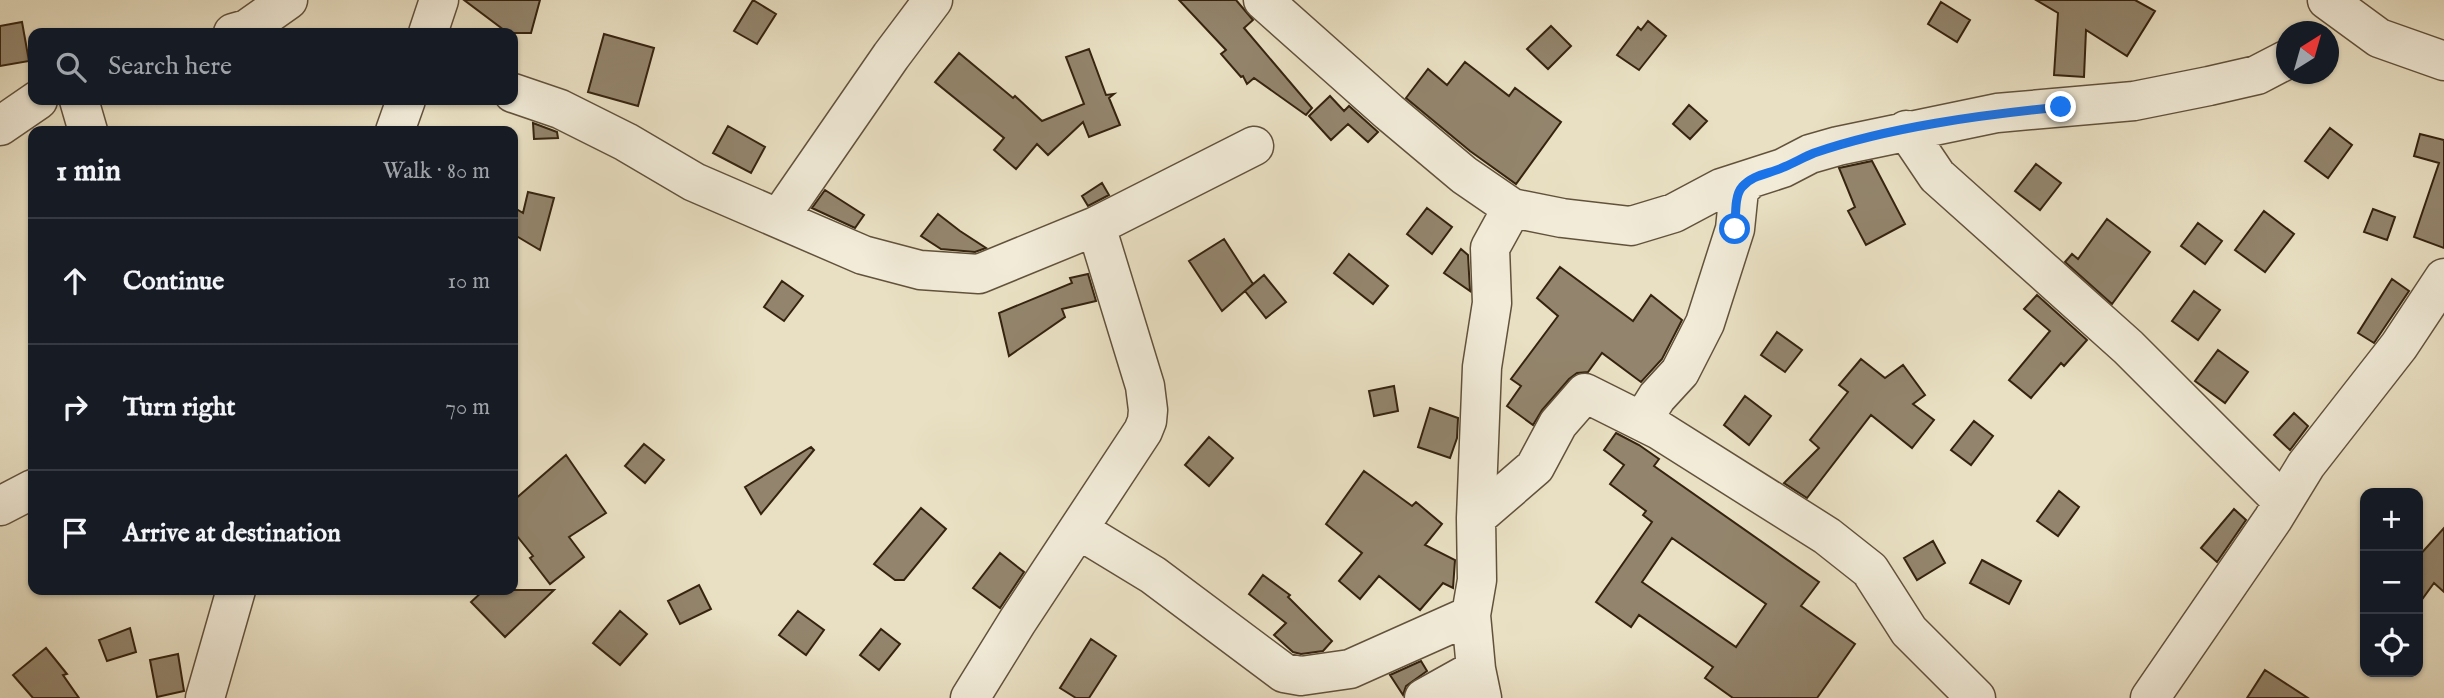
<!DOCTYPE html>
<html lang="en">
<head>
<meta charset="utf-8">
<style>
  body { margin:0; font-family:"IM FELL English",serif; background:#242831; color:#f1f3f6 }
  .controls { position:absolute; right:21px; bottom:21px; display:grid; overflow:hidden; border-radius:14px; box-shadow:0 2px 5px #0004 }
  .controls button { width:63px; height:63px; display:grid; place-items:center; padding:0; border:0; border-bottom:2px solid #363941; background:#171b24; color:#f1f3f6; font:35px sans-serif }
  .compass { position:absolute; left:2276px; top:21px; width:63px; height:63px; border-radius:50%; background:#171b24; box-shadow:0 2px 5px #0004; rotate:37deg }
  .stop { position:absolute; width:21px; height:21px; margin:-16px; border:5px solid #1a73e8; border-radius:50%; background:#fff }
  .stop.end { background:#1a73e8; border-color:#fff; box-shadow:0 2px 7px #0008 }
  .list { margin:0; padding:0; list-style:none }
  h2 { display:flex; justify-content:space-between; align-items:center; height:91px; margin:0; padding:0 28px; font-size:30px }
  h2 small { font-size:23px; font-weight:400; color:#9ea1a6 }
  .list li { display:grid; grid-template-columns:46px 1fr auto; gap:21px; align-items:center; box-sizing:border-box; height:126px; padding:0 28px; border-top:2px solid #363941 }
  .list b { display:block; font-size:26px; white-space:nowrap }
  .list em { font-size:23px; font-style:normal; color:#9ea1a6 }
  .icon { flex:none; width:38px; height:38px; fill:none; stroke:currentColor; stroke-width:2; stroke-linecap:round; stroke-linejoin:round }
  .map { position:relative; flex:none; width:2444px; height:698px; overflow:hidden }
  .search { position:absolute; background:#171b24; box-shadow:0 2px 5px #0004; left:28px; top:28px; width:490px; height:77px; display:flex; align-items:center; gap:18px; box-sizing:border-box; padding:0 24px; border-radius:14px; color:#9ea1a6; font-size:26px }
  .panel { position:absolute; background:#171b24; box-shadow:0 2px 5px #0004; left:28px; top:126px; width:490px; height:469px; border-radius:14px }
  .map>svg:first-child { display:block }
  .building { fill:#93856d; stroke:#35230f; stroke-width:2; fill-rule:evenodd }
  .lines { fill:none; stroke-linecap:round; stroke-linejoin:round }
  .minor-casing { stroke:#62523c; stroke-width:41 }
  .minor { stroke:#f1ebd8; stroke-width:38 }
  .route { stroke:#1a73e8; stroke-width:9 }
</style>
</head>
<body>
<div class="map">
<svg width="2444" height="698" viewBox="0 0 2444 698">
  <rect width="100%" height="100%" fill="#e9e0c3"/>
  <filter id="stains"><feTurbulence type="fractalNoise" baseFrequency=".00286" numOctaves="4"/><feColorMatrix values="0 0 0 0 .2 0 0 0 0 .09 0 0 0 0 .02 0 0 0 .5 -.17"/></filter>
  <radialGradient id="worn" r=".72"><stop offset=".6" stop-color="#630" stop-opacity="0"/><stop offset="1" stop-color="#630" stop-opacity=".3"/></radialGradient>
  <path class="building" d="M464,0H540L531,33H508Z
    M753,0L776,14L757,44L734,31Z
    M1179,0H1236L1253,20L1244,28L1312,108L1306,115L1254,78L1247,84L1243,76L1241,77L1221,54L1226,50Z
    M2036,0H2135L2155,11L2127,56L2086,30L2084,77L2054,75L2058,13Z
    M1941,2L1970,20L1957,42L1928,24Z
    M1648,21L1666,36L1639,70L1617,55L1638,27L1641,30Z
    M22,22L29,61L0,66V26Z
    M1551,26L1571,46L1548,69L1527,49Z
    M604,34L654,48L638,106L588,92Z
    M1089,49L1106,95L1114,94L1109,98L1120,125L1089,137L1083,122L1048,155L1037,144L1016,169L994,150L1004,138L935,82L959,53L1013,98L1015,96L1042,121L1084,104L1066,57Z
    M1465,62L1509,96L1515,88L1561,122L1516,184L1470,151L1406,98L1428,69L1447,85Z
    M1330,96L1344,111L1349,106L1378,132L1368,142L1348,124L1331,140L1309,116Z
    M1689,105L1707,121L1690,139L1673,124Z
    M533,123L557,132L558,138L534,139Z
    M728,126L765,147L751,173L713,153Z
    M2330,128L2352,145L2328,178L2305,161Z
    M2420,134L2444,140V248L2414,237L2439,163L2414,156Z
    M1872,161L1905,224L1866,245L1848,211L1855,207L1839,168Z
    M2036,164L2061,183L2040,210L2015,191Z
    M1102,183L1109,195L1088,206L1082,196Z
    M825,190L864,215L855,228L812,208Z
    M528,192L554,198L540,250L513,234V207L523,213Z
    M1427,208L1452,227L1432,254L1407,234Z
    M2373,209L2395,217L2387,240L2364,232Z
    M2264,211L2294,234L2265,272L2235,250Z
    M938,214L960,231L986,248L975,252L941,249L921,236Z
    M2107,219L2150,252L2112,304L2065,262L2072,254L2078,259Z
    M2198,223L2222,241L2205,264L2181,246Z
    M1224,239L1253,284L1222,311L1189,261Z
    M1461,249L1468,255L1470,291L1444,273Z
    M1349,254L1388,286L1373,304L1334,273Z
    M1560,267L1633,321L1651,295L1682,320L1662,359L1641,382L1602,353L1588,372L1577,373L1569,379L1542,410L1533,425L1507,406L1521,386L1511,379L1558,316L1537,298Z
    M1088,274L1096,301L1062,309L1065,317L1009,356L999,313L1072,283L1070,278Z
    M1264,275L1286,302L1266,318L1245,291Z
    M2392,279L2409,291L2374,343L2358,333Z
    M782,281L803,296L784,321L764,307Z
    M2194,291L2220,310L2198,340L2172,321Z
    M2037,295L2087,340L2064,366L2061,363L2031,398L2009,380L2050,331L2024,309Z
    M1777,332L1802,350L1785,372L1761,355Z
    M2218,350L2248,372L2225,403L2195,381Z
    M1861,359L1885,378L1903,365L1925,395L1913,404L1934,420L1912,448L1871,415L1807,498L1784,483L1819,448L1810,440L1848,392L1839,385Z
    M1394,386L1398,411L1374,416L1369,391Z
    M1745,396L1771,416L1749,445L1724,425Z
    M1430,408L1458,418L1457,438L1450,458L1418,447Z
    M2294,413L2308,426L2290,450L2274,435Z
    M1974,421L1993,436L1971,465L1951,450Z
    M1616,433L1639,445L1659,459L1654,466L1819,582L1801,606L1855,644L1817,698H1733L1705,678L1713,667L1639,615L1631,627L1596,602L1652,522L1643,515L1646,511L1610,484L1624,465L1604,450ZM1672,538L1766,604L1736,647L1642,582Z
    M1209,437L1233,458L1209,486L1185,465Z
    M644,444L664,460L645,483L625,466Z
    M811,447L814,450L761,514L745,487Z
    M566,455L606,513L569,537L584,557L550,584L530,558L533,556L513,531V501Z
    M1364,471L1412,506L1416,502L1442,524L1425,545L1455,560L1453,588L1443,583L1420,610L1379,576L1360,599L1339,581L1362,553L1326,524Z
    M2059,491L2079,507L2058,536L2037,521Z
    M921,508L946,529L904,580H895L874,564Z
    M2234,509L2246,520L2217,562L2201,548Z
    M2444,528V592L2434,583L2418,605V557Z
    M1933,541L1945,563L1917,580L1904,558Z
    M1000,553L1024,572L1000,608L973,588Z
    M1982,560L2021,581L2009,604L1970,583Z
    M1263,575L1290,595L1288,597L1332,641L1323,651L1301,654L1293,652L1274,635L1286,623L1249,594Z
    M699,585L711,609L680,624L668,601Z
    M484,590H554L505,637L471,602Z
    M620,611L647,634L620,665L593,643Z
    M798,611L824,630L806,655L779,635Z
    M130,628L136,652L107,661L99,640Z
    M881,629L900,644L879,670L860,655Z
    M1091,639L1116,656L1089,698H1076L1060,688Z
    M46,648L67,674L63,675L79,698H33L13,675Z
    M178,654L184,691L157,697L150,660Z
    M1421,661L1427,671L1406,686L1403,695L1390,675Z
    M2265,670L2308,698H2247Z"/>
  <g class="lines">
    <defs>
      <path id="minor" d="M1263,0L1389,112L1464,175L1512,208L1562,218L1631,226L1674,213L1721,188L1783,168L1810,154L1838,146L1997,113L2134,101L2209,86L2257,75L2286,60
        M2327,0L2379,38L2444,61
        M233,33L247,29L288,0
        M428,33L439,0
        M513,93L560,109L626,142L694,182L863,255L920,270L979,274L1096,226
        M79,100L88,131
        M0,126L38,100
        M1906,130L1937,176L2128,347L2283,502
        M395,131L406,100
        M779,218L891,56L933,0
        M1642,421L1657,397L1680,372L1705,323L1735,229L1739,190L1750,179
        M0,506L33,489
        M1476,518L1535,467L1558,424L1585,393L1659,430L1827,536L1870,570L1909,631L1976,698
        M1079,530L1153,575L1284,673L1301,676L1350,669L1471,615
        M205,698L236,590
        M970,698L1017,622L1143,431L1147,421L1148,410L1145,386L1096,226L1254,146
        M1424,698L1476,669
        M1482,698L1476,669L1471,615L1477,580L1476,518L1482,367L1492,303L1490,248L1512,208
        M2150,698L2273,519L2306,465L2399,346L2444,278"/>
    </defs>
    <use href="#minor" class="minor-casing"/>
    <use href="#minor" class="minor"/>
  </g>
  <g class="lines">
    <path class="route" d="M1735,229C1736,217 1734,196 1742,187C1753,174 1770,174 1784,167C1794,163 1804,157 1814,153C1889,127 1981,115 2061,107"/>
  </g>
  <rect width="100%" height="100%" filter="url(#stains)"/>
  <rect width="100%" height="100%" fill="url(#worn)"/>
</svg>
<div class="controls">
<button>+</button>
<button>−</button>
<button><svg class="icon" aria-label="locate" viewBox="0 0 24 24"><circle cx="12" cy="12" r="6"/><path d="M12 2v4M12 18v4M2 12h4M18 12h4"/></svg></button>
</div>
<svg class="compass" viewBox="-18 -18 36 36"><path d="M0-13l5 13h-10z" fill="#e53935"/><path d="M0 13l5-13h-10z" fill="#9ea1a6"/></svg>
<div class="stop" style="left:1735px;top:229px"></div>
<div class="stop end" style="left:2061px;top:107px"></div>
<div class="search"><svg class="icon" aria-label="search" viewBox="0 0 24 24"><circle cx="10" cy="10" r="6"/><path d="M15 15l6 6"/></svg>Search here</div>
<section class="panel">
<h2>1 min<small>Walk · 80 m</small></h2>
<ul class="list">
<li><svg class="icon" aria-label="ahead" viewBox="0 0 24 24"><path d="M12 20V5M6 11l6-6 6 6"/></svg><div><b>Continue</b></div><em>10 m</em></li>
<li><svg class="icon" aria-label="right" viewBox="0 0 24 24"><path d="M7 20v-9h11M14 6l5 5-5 5"/></svg><div><b>Turn right</b></div><em>70 m</em></li>
<li><svg class="icon" aria-label="arrive" viewBox="0 0 24 24"><path d="M6 21V4h12l-3 4 3 4H6"/></svg><div><b>Arrive at destination</b></div></li>
</ul>
</section>
</div>
</body>
</html>
